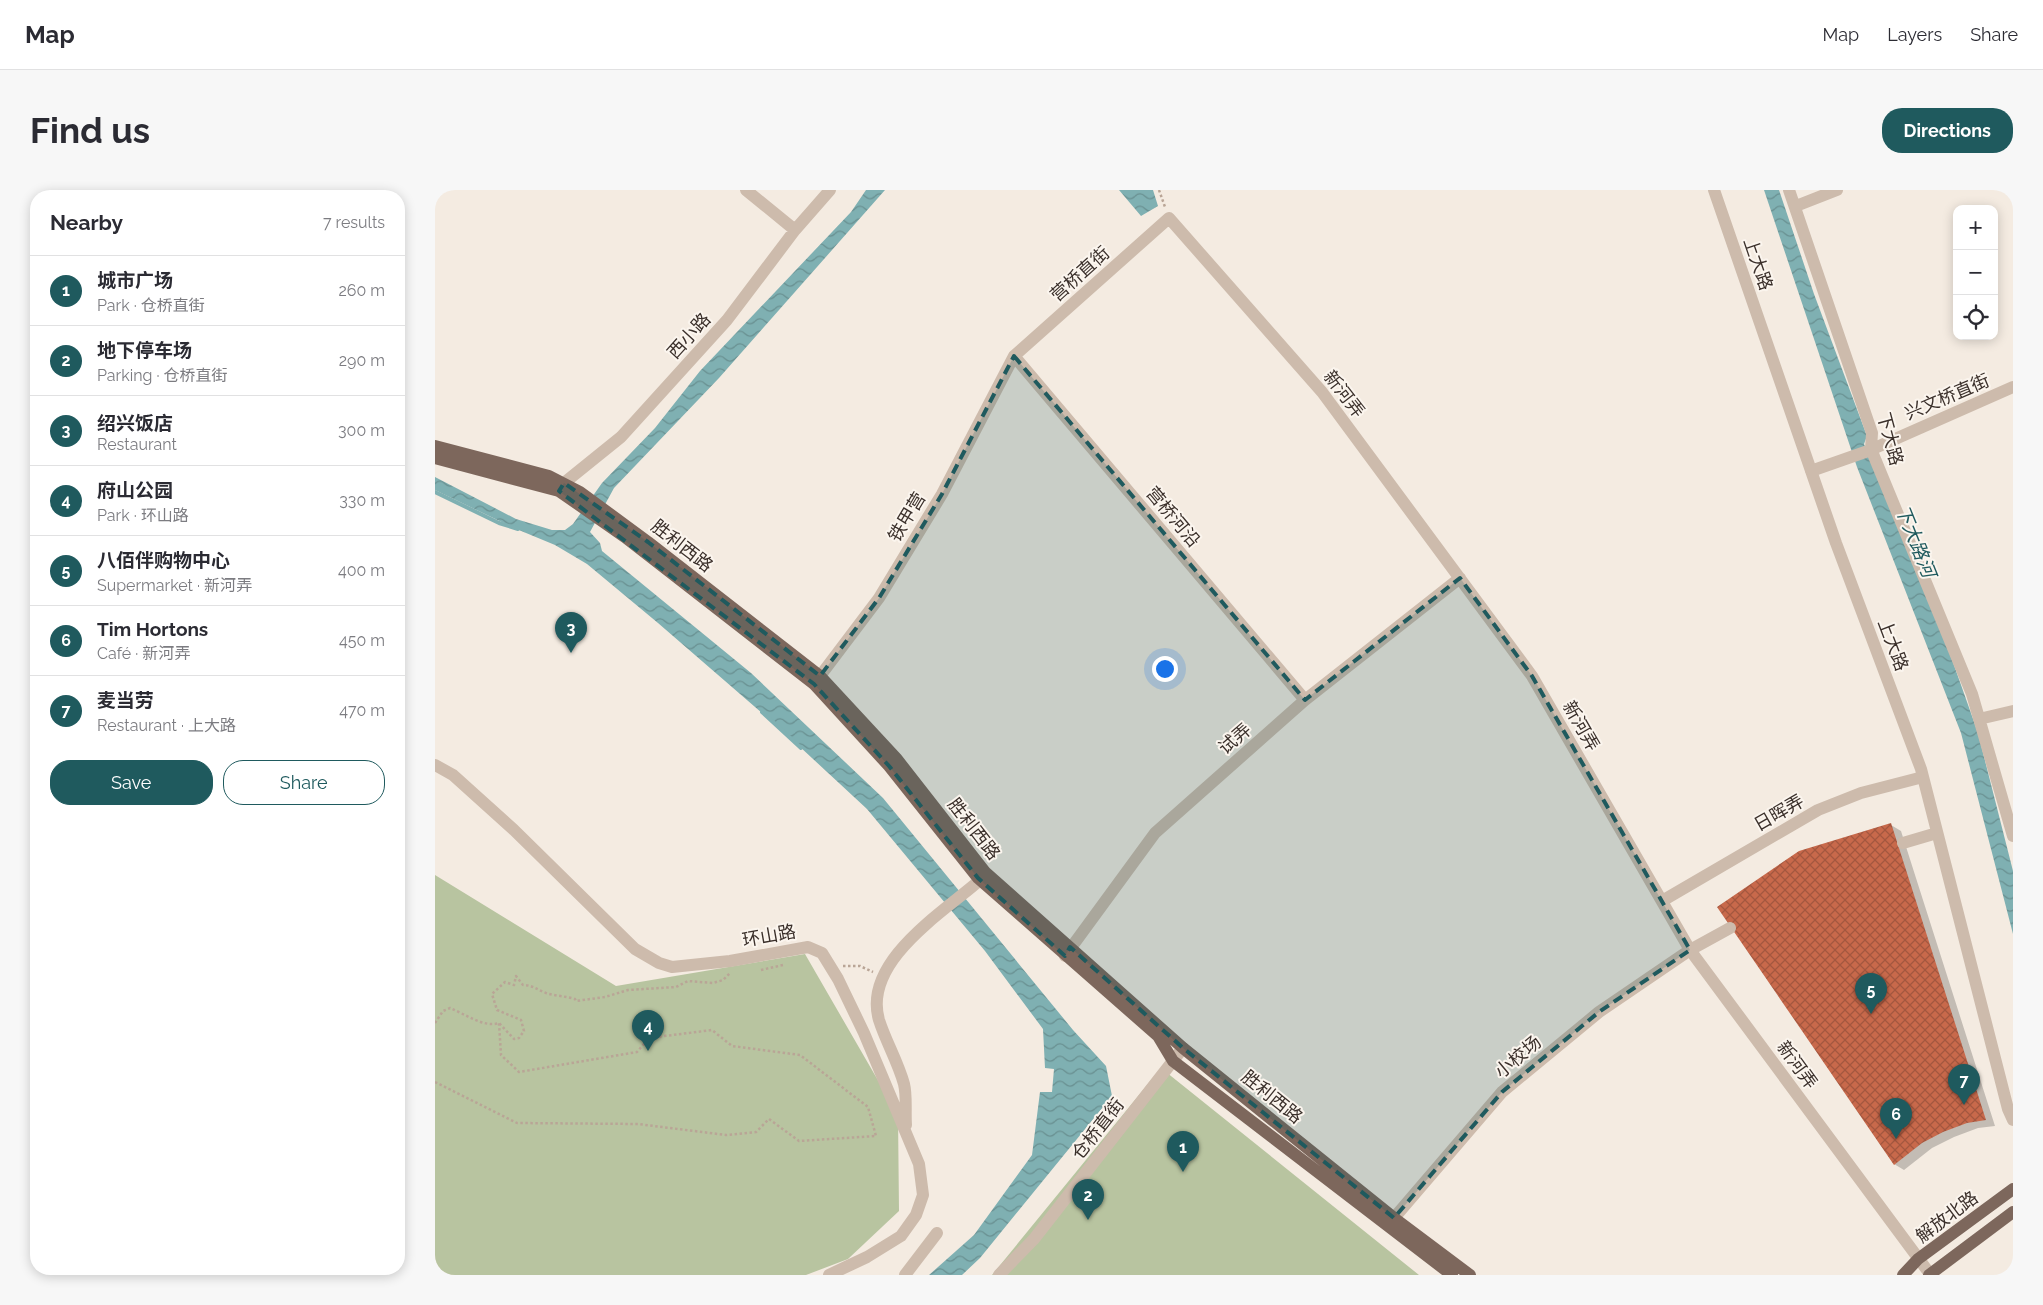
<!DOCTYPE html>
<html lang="en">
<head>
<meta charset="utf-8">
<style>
  body { margin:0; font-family:Raleway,"Noto Sans SC",sans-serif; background:#f7f7f7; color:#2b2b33 }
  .controls { position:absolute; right:15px; top:15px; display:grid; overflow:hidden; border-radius:10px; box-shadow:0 2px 12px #0003 }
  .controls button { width:45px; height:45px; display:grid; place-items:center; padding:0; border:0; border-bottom:1px solid #e1e1e2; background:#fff; color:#2b2b33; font:25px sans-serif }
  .you { position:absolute; left:729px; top:478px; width:18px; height:18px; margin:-12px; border:4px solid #fff; border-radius:50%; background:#1a73e8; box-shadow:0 0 0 8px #1a73e833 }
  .badge { display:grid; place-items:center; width:32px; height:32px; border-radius:50%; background:#1f5a5e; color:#fff; font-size:16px; font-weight:700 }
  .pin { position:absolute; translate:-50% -41px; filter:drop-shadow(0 1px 2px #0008) }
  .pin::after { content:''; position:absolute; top:26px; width:18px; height:15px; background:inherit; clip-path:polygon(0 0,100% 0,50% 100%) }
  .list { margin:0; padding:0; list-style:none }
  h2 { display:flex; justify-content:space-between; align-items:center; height:65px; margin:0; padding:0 20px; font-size:21px }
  h2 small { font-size:16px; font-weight:400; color:#7c7c81 }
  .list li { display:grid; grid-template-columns:32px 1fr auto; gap:15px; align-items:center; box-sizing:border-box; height:70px; padding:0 20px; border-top:1px solid #e1e1e2 }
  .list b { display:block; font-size:19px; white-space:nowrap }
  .list p { margin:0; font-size:16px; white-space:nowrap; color:#7c7c81 }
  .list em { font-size:16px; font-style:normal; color:#7c7c81 }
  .actions { display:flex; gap:10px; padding:15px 20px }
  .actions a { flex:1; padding:11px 0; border:1px solid #1f5a5e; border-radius:20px; text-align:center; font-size:18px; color:#1f5a5e }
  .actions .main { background:#1f5a5e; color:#fff }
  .icon { flex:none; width:28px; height:28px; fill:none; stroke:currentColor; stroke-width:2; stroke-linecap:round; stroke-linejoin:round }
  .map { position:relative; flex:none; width:1578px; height:1085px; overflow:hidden; border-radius:20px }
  header { display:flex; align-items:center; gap:30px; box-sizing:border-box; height:70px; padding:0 25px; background:#fff; border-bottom:1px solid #e1e1e2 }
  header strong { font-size:24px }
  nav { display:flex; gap:28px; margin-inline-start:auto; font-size:18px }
  .intro { display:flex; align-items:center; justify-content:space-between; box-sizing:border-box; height:120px; padding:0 30px }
  h1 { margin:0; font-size:35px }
  .button { padding:12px 22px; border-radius:20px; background:#1f5a5e; color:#fff; font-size:18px; font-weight:700 }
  main { display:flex; gap:30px; padding:0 30px }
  aside { flex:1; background:#fff; border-radius:20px; box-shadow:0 2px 12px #0003 }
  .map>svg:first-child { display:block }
  .green { fill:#b8c4a0 }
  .water { fill:url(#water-waves) }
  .shadow { fill:#0003 }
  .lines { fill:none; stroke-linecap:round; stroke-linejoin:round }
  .stream { stroke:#7fb0b2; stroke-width:4 }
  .building { fill:url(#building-cross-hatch) }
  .path { stroke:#b9a596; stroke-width:2.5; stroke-dasharray:2.5 2.5; stroke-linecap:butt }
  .minor { stroke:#cdbbac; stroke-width:12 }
  .major { stroke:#7d675c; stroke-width:12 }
  .marked { fill:#1f5a5e; fill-opacity:0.2; stroke:#1f5a5e; stroke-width:4; stroke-dasharray:10 6; stroke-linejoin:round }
  .labels { text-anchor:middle; stroke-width:4; stroke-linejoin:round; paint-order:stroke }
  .street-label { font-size:18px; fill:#3b302b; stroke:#fbf5ee }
  .water-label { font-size:19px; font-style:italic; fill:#1f5a5e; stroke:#fbf5ee }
</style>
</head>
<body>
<header>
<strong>Map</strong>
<nav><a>Map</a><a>Layers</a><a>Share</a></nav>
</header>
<div class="intro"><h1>Find us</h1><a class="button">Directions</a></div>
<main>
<aside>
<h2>Nearby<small>7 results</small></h2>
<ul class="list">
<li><span class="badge">1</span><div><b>城市广场</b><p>Park · 仓桥直街</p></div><em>260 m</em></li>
<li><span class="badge">2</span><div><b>地下停车场</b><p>Parking · 仓桥直街</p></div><em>290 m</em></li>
<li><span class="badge">3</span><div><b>绍兴饭店</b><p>Restaurant</p></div><em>300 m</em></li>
<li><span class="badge">4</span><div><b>府山公园</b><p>Park · 环山路</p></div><em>330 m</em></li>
<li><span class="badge">5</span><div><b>八佰伴购物中心</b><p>Supermarket · 新河弄</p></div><em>400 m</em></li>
<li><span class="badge">6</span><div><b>Tim Hortons</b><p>Café · 新河弄</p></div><em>450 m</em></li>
<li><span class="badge">7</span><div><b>麦当劳</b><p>Restaurant · 上大路</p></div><em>470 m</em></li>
</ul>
<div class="actions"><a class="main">Save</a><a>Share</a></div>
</aside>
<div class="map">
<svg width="1578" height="1085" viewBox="0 0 1578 1085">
  <defs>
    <pattern id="water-waves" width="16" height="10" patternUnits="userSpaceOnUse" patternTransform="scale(1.25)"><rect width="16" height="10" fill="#7fb0b2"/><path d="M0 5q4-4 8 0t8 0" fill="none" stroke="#699091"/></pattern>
    <pattern id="building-cross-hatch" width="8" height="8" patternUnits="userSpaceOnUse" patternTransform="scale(1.25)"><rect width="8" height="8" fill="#c8694b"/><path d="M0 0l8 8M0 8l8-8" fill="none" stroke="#a4573f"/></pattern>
  </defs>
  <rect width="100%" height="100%" fill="#f4ebe1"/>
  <path class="green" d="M0,685L181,796L370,764L463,925L464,1021L413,1069L371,1085H0Z
    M726,878L984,1085H557Z"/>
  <path class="water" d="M431,0H450L284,188L179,298L155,342L165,353L167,361L316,483L448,608L638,840L671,876L677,906L545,1068L527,1085H494L539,1045L597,965L605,902H617L619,879L610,878L608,839L550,761L432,619L350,543L223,433L152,374L120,355L79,338L0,300V287L81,329L117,340H130L138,334L167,293L220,238L265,181L416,22Z
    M684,0H718L723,16L706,26Z
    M1329,0H1344L1379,104L1432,246L1429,254L1508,444L1543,543L1578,681V744L1526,543L1422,277Z"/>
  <path class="shadow" d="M1456,635L1466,641L1560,936L1543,938L1519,947L1497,958L1469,980L1459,974Z"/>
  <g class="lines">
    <path class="stream" d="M0,302L64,333L83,339
      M327,522L366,558"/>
  </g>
  <path class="building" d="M1456,633L1551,930L1532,933L1508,942L1487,953L1459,975L1282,717L1364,661Z"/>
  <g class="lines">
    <path class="path" d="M724,0L730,17
      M408,776H425L438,782
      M326,780L348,775
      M0,833L8,821L15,818C30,824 49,838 64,833L79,849L84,848L89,841L86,830L62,820L57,804L70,792L79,795L81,786L88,795C97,795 103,800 111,803C120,806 130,806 140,809L141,811L170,807L193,800L241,797L253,791L278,793L288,790L295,783
      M0,892L82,933L203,934L291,945L321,942L334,929L364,951L441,946L433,917L365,865L297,856L277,840L214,848L202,862L84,882L66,865L64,833"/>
    <path class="minor" d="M311,0L360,40
      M1279,0L1401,353L1486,579L1573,919L1578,930
      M1354,0L1437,243L1436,259L1537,504L1578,646
      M1361,16L1402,0
      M579,166L870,510
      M1376,281L1433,261L1578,197
      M124,301L129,293L186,247L292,130L360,40L395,0
      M379,494L444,408L507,304L579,166L734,28L887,202L1097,486L1255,760L1495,1084
      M1544,529L1578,521
      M0,575L18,585L79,640L200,759L224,773L237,777L295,771L373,757L387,763L403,789L429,843L484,974L488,1005L481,1025L466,1046L432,1067L394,1085
      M1468,653L1502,643
      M1227,711L1383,620L1426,603L1488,587
      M630,766L720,643L870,510L1025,388
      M471,935C470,922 472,906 469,894C463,872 451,852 444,830C427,771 509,722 545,690
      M959,1028L1067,902L1164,822L1255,760L1295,738
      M470,1085L502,1043
      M564,1085L599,1049L748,858"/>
    <path class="major" d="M0,256L114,286L145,302L213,352L385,486L461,568L550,682L748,858L959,1028L1035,1085
      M0,268L124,301L190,347L379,494L454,576L543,688L723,846L738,871L1017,1085
      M1468,1085L1483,1069L1578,999
      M1494,1085L1578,1022"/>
  </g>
  <path class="marked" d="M579,166L870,510L1025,388L1097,486L1255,760L1164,822L1067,902L959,1028L748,858L635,757L630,766L543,688L454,576L379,494L124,301L129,293L213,352L385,486L444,408L507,304Z"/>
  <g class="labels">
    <g class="street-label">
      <text transform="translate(1323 74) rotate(71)" y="6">上大路</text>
      <text transform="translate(645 84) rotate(-42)" y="6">营桥直街</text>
      <text transform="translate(254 146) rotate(-48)" y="6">西小路</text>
      <text transform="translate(909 204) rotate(52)" y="6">新河弄</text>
      <text transform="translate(1512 207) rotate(-23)" y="6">兴文桥直街</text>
      <text transform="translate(1455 249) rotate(75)" y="6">下大路</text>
      <text transform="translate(472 327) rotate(-59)" y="6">铁甲营</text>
      <text transform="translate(738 327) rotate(50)" y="6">营桥河沿</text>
      <text transform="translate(247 356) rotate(38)" y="6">胜利西路</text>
      <text transform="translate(1458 455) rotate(69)" y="6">上大路</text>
      <text transform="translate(1146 536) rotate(60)" y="6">新河弄</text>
      <text transform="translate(800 549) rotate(-41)" y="6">试弄</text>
      <text transform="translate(1344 623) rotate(-30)" y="6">日晖弄</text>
      <text transform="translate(539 639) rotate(52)" y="6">胜利西路</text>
      <text transform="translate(334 746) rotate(-10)" y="6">环山路</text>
      <text transform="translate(1083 867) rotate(-40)" y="6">小校场</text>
      <text transform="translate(1362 875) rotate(54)" y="6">新河弄</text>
      <text transform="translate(837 907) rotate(39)" y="6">胜利西路</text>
      <text transform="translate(663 939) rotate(-52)" y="6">仓桥直街</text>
      <text transform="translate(1512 1027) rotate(-37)" y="6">解放北路</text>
    </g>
    <g class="water-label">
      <text transform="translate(1481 351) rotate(68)" y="7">下大路河</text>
    </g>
  </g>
</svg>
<div class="controls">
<button>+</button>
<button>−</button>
<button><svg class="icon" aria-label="locate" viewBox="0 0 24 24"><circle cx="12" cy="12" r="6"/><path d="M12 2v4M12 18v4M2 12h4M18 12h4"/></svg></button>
</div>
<div class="you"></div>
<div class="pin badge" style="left:748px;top:982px">1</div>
<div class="pin badge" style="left:653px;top:1030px">2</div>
<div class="pin badge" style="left:136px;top:463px">3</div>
<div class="pin badge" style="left:213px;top:861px">4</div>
<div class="pin badge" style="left:1436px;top:824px">5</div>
<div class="pin badge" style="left:1461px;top:949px">6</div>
<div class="pin badge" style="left:1529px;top:915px">7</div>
</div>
</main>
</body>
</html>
